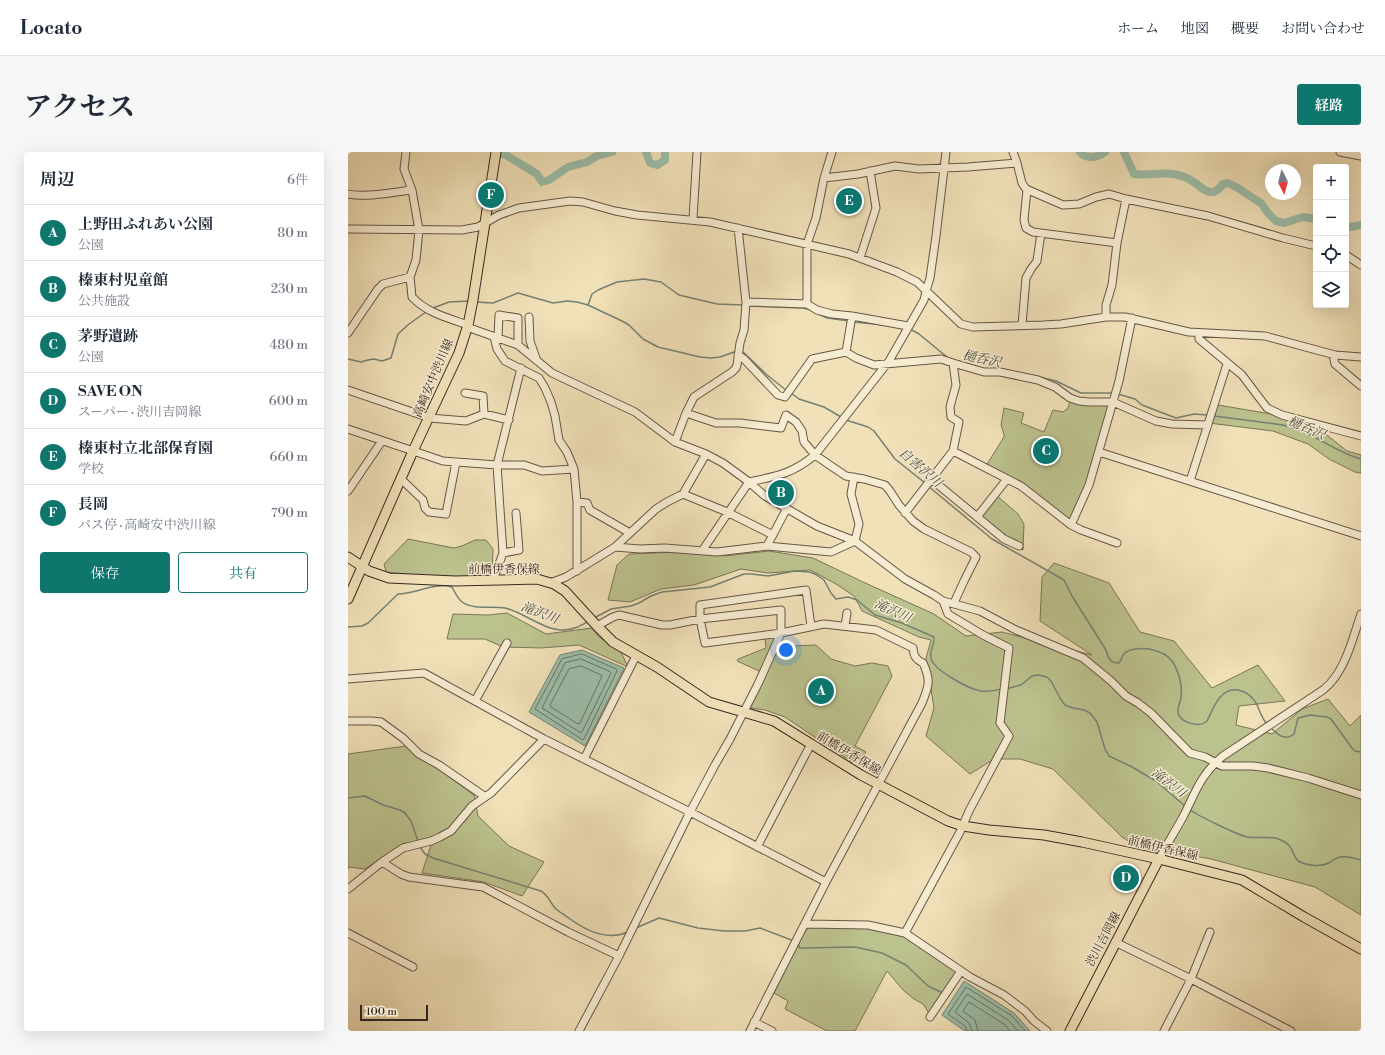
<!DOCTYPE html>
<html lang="ja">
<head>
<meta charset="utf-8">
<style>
  body { margin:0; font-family:"Libre Bodoni","Noto Serif JP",serif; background:#f6f6f7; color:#1f2937 }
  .controls { position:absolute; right:12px; top:12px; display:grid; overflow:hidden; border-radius:4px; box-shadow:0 4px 16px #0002 }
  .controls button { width:36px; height:36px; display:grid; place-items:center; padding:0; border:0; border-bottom:1px solid #e0e1e3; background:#fff; color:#1f2937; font:20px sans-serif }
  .compass { position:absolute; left:917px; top:12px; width:36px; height:36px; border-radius:50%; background:#fff; box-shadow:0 4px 16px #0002; rotate:174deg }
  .scale { position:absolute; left:12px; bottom:10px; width:68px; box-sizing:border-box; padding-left:4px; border:2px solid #382821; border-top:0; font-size:11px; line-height:14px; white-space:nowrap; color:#382821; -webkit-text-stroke:3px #f6ecd2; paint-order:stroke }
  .you { position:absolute; left:438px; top:498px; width:14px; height:14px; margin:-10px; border:3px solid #fff; border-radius:50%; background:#1a73e8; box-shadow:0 0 0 6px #1a73e833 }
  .badge { display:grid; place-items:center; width:26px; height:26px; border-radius:50%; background:#0f766e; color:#fff; font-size:13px; font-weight:700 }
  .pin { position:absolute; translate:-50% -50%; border:2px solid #fff; box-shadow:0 1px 4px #0006 }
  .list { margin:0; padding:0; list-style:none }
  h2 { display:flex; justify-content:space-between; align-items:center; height:52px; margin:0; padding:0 16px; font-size:17px }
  h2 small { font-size:13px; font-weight:400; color:#747a83 }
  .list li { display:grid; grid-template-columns:26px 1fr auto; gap:12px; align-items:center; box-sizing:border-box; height:56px; padding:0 16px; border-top:1px solid #e0e1e3 }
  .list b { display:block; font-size:15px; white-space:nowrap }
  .list p { margin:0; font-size:13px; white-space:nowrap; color:#747a83 }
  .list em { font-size:13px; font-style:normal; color:#747a83 }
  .actions { display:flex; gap:8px; padding:12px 16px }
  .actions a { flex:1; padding:9px 0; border:1px solid #0f766e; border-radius:4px; text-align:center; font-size:14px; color:#0f766e }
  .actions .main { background:#0f766e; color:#fff }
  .icon { flex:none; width:22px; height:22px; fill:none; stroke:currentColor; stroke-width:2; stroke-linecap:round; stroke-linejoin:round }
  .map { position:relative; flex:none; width:1013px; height:879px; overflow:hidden; border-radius:4px }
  header { display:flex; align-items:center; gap:24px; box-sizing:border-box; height:56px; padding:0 20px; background:#fff; border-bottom:1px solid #e0e1e3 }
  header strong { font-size:19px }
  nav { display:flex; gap:22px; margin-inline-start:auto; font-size:14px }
  .intro { display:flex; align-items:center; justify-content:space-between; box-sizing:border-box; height:96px; padding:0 24px }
  h1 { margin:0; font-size:28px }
  .button { padding:10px 18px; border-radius:4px; background:#0f766e; color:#fff; font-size:14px; font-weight:700 }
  main { display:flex; gap:24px; padding:0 24px }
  aside { flex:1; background:#fff; border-radius:4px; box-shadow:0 4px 16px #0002 }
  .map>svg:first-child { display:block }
  .green { fill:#bcc28e; stroke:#7a7558 }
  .water { fill:#9cbea9; stroke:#748273 }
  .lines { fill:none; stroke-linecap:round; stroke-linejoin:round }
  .shore { stroke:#6a7365; stroke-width:1 }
  .stream { stroke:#748273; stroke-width:1.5 }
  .river { stroke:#9cbea9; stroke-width:8 }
  .minor-casing { stroke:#665647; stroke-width:9 }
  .major-casing { stroke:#382821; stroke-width:11 }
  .minor { stroke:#f6ecd2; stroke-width:7 }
  .major { stroke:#f1e1b9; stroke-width:9 }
  .labels { text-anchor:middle; stroke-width:3; stroke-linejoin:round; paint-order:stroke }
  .street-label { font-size:12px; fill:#382821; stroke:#f6ecd2 }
  .water-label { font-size:13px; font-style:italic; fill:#514e43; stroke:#f6ecd2 }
</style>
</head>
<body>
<header>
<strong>Locato</strong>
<nav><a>ホーム</a><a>地図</a><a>概要</a><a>お問い合わせ</a></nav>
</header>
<div class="intro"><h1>アクセス</h1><a class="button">経路</a></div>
<main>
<aside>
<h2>周辺<small>6件</small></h2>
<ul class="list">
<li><span class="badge">A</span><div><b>上野田ふれあい公園</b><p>公園</p></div><em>80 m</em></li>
<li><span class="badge">B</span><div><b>榛東村児童館</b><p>公共施設</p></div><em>230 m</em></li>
<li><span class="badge">C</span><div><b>茅野遺跡</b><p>公園</p></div><em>480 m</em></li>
<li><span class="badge">D</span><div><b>SAVE ON</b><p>スーパー · 渋川吉岡線</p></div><em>600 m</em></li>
<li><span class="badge">E</span><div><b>榛東村立北部保育園</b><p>学校</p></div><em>660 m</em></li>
<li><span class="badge">F</span><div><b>長岡</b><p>バス停 · 高崎安中渋川線</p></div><em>790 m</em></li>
</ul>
<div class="actions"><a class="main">保存</a><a>共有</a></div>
</aside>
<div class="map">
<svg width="1013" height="879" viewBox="0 0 1013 879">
  <rect width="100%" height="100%" fill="#f1e1b9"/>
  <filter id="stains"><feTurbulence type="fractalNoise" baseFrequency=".005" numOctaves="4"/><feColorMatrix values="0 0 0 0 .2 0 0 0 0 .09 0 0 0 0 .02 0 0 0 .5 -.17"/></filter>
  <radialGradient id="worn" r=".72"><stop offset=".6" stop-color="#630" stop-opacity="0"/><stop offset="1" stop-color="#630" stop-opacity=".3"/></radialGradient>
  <path class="green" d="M722,249L761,252L740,332L722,369L638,314L656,285V282L653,273L656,256L676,261L673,271L696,280L705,258L715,260L720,256Z
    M870,253L923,262L970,276L999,299L1013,303V321L1007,320L981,307L960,292L925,279L861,271Z
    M648,343L670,362L676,372L675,398L656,386L632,365Z
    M60,387L106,396L114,394L127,388H138L145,397L144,419L121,429L38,420L36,412Z
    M421,399L465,406L515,430L586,462L618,484L654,480L744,503L692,469L694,425L706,411L761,431L792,480L826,489L864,536L910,513L937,549L891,554L888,573L924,582L954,557L980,547L1002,574L1013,563V763L967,735L863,707L830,701H799L774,685L705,617L672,607H646L622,622L578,584L586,556L578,506L583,488L571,485L514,459L506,444L488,432L462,418L420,421L393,417L346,433L313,437L282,450L260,448L269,413L281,402L330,400L365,401L376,404Z
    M159,461L198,482L244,476L250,484L273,500L280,515L231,493L193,496L155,495L137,487H99L105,462L140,463Z
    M430,483L432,490L443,494L468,493L483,507L507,514L524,511L540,514L544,524L507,594L518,600L516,604L510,602L505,611L437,565L417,558L403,556L402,554L418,522L389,509L390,507L418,496L417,485Z
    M58,594L126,643L130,664L161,694L196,710L174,744L136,730L74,721L83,693L56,691L17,717L1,715L0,717V602Z
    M462,774L533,777L556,782L610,820L582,863L575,852L566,847L555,838L539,819L507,879H479L437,857L440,849L426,841L454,783Z"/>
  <path class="water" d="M234,498L276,516L237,594L181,560L212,503Z
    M616,829L666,861L682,879H617L594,863Z"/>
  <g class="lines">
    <path class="shore" d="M234,502L268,517L269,519L236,587L235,588L187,557L214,507Z
      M233,507L261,519L263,521L234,580L233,581L194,556L217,511Z
      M233,514L253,523L254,524L232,571L230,572L203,555L202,553L221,517Z
      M619,879L617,874L600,862L618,835L664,864L677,879
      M624,879L621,871L607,860L619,842L660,868L670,879
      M630,879L627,868L615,859L621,850L656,872L662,879"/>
    <path class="stream" d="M127,150L145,151L170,141L205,151L219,149L229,150L240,153L274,169L281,173L295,187L310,195L352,205L363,206L372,205L389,199
      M240,153L244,142L250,138L269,130L296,127L313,130L331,143L369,152L396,153
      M399,154L455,156L463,158
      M85,156L101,150L122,149
      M470,162L479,166L501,169
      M505,170L537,173
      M562,177L571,182L599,205
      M393,199H394L419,223L438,238
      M0,207L13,210L20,208L26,207L34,209L43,206L50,182L61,172L78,160
      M691,225L708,229L733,241H764
      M443,241L451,247L476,255L493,265
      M770,242L787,247L794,253L828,266L846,262L860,263
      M866,264L935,273C942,275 949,277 956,280C977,289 990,301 1013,307
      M498,268L520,275L526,279L547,307L577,331
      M580,334L644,387L716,428L724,444L758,498C760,506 762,511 771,511C773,508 774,506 775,503C780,496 794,496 801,497C806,498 812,500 816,502C829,509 835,532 833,546C832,551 829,556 830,561C833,571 851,576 859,569C865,557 872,535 890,538C896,539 902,543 906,548C911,554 912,565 919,572
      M246,466L263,457L283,454L291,451L303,444L314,440L362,435L396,422H403L420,424L447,419L461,420L467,422L476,428L483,441L488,447L500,445L509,448L527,463L554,471L586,485C587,494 581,498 583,506C585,518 621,537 633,539C640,540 648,538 654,537
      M0,475L14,474L20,471L50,442C67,442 87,430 104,435C106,439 110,447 114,450C125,458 145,454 157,456C175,460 195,478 215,478C225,478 232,474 241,469
      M658,537L673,533L684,524L690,523L699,525L703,529L712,546L717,553L725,556L736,558L742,561L749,570L757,597L761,604L784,615L808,629L838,655
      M922,575C929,582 937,590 946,582L950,566L962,563L979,565L983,567L1004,596L1007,599L1013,600
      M0,646L17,644L35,653L52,658L57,661L63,669L70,689
      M841,657C850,664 888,682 899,685C911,687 922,683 933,688C952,696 938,710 963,713C969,714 976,713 981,711C984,709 986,707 989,706C997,703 1005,706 1013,708
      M72,695L77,702L85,706L193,739C200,743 202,750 207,756C211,760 217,763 222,767C239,779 259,789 280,780
      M288,776L311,766L350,776L376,779H397L412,776L446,789
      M449,791L452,796L507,795L534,801L558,813L580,834L595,841"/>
    <path class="river" d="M149,0L158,3L189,22L194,30L201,28L220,15L239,10L249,4L264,0
      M298,0L302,11L309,13L317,8V0
      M732,0L735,3C743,7 750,5 757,0
      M776,0L786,22C801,24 816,19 830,23C834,24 840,26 844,29C851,32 855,40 863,40C868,41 872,36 875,32L880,31L890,36L908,48L913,51L920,61L928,69L936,71L955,65L968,67
      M998,74L1003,75L1013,73"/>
    <defs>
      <path id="minor" d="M58,0L56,17L64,38L71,78L68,108L62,125L64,145C79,161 100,166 120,173
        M484,0L476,26L468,66L459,92V152L469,158L484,162L504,164L498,200
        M665,0L669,11
        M992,0L1013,4
        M476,26L510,22L547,14L571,17L620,15L669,11L674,31L678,37L715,53L731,52L748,45L761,42L778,47L860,64L935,86L968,94
        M679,38L676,68L678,76L685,80L769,91
        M0,42C16,46 47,40 64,38
        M345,67L349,0
        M0,77L114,78L130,75L151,63L171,56L222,49L235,50L267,59L289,63L362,70L501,102L549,120L569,130L613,172L625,175L695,173L713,172L758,165H777L841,180L917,184L987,203L1013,205
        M998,103L1013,113
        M512,106L528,56L522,19
        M398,150L459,152
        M504,164L560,174
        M181,165L182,189L189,209
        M758,165V153L764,133L769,91L778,47
        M674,173L678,126L683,117L689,109L693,81
        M119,175L170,193L204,221L287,260L327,290L358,302L375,311L401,330L417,344L469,374L507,389L557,427L586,443L595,449L632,459L668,478L735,506L763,529L778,544L790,551L803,561L842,601L857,605L874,614H905L920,616L960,626L1013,643
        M0,181L30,137L35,132L62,125
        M851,182V187L894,223L919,256L934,263L1013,284
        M146,185L149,197L157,209L191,226L197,236L203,250L207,264L211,288L219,300L226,317L229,350V419
        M150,186L151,163L170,166V193
        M390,203L396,207L430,243L437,245L464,207L498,200L508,206L526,213L593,207L605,211L608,233L602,255L603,265L611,270L605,299L557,361
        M985,203L987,212L1013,234
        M605,211L636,220H652L690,228L707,235L722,246L731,249L741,250H765L808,269L824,272L860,273
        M0,238L82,266L118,269L136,262L161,268
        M117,241L135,244L136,262
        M338,261L368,271H392L433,276L438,263L448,270L454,279L456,290L467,303L486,316L498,324L516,327L537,333L542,339L551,353L565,369L576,377L623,400L628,405L616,429L606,451
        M0,277L95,309L149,313H176L194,319L226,317
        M327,290L338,261L346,245L384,220L388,216L389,213L392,191L396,178L398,150L390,76
        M605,299L673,334L723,373L733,378L769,391
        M751,300L1013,384
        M506,325L503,342L511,372L507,389
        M53,327L75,348L77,356L81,360L98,362L108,310
        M583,327L656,387L671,394
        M842,329L879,212
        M0,339L34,289
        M335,342L379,360L425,383
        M229,350L239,351L242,358L282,381
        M629,365L659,327
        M723,373L741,333L771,229L784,166
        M419,394L439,356
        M267,395L292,397L317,396L369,400L419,394L483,400L507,389
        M354,399L401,330C429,324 444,322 467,303L541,209L576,148L578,139L582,126L588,84L598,0
        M155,401L171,398L168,361
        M145,428L155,401L149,313L173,216
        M202,431L218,425L267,395L308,357L319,350L335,342L358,302
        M497,474L499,461
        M0,527L76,521L196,587L342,660L478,730
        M127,549L159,491
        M0,569H24L33,570L55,586L71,602L91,613L136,644
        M236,607L288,504
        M409,695L463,592
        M811,707C819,692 828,678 836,663C848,639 853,622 875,604L975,538C997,521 1004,488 1013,462
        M34,710L53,722L61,725L135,735L220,780L271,804
        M0,737L34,710L55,696L83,689L92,685L103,679L124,654L143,641L196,587
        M458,772L520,773L557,781L622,825L656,843L677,859L686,869L699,879
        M0,781L65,815
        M557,781L612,680L621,659L661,584L652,571L661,496L635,483L600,462L595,449
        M767,790L843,827L943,879
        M582,865L613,819
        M406,870L424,879
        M231,879L271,804L342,660L367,613L382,587L410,532L433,481V458L352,467L322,473H314L271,463L265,465L249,474
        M402,879L478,730L574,551C581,534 583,528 575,511C567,507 566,504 565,496L528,478L476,472L433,481L357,491L352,467V453L458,438L463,474
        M816,879L843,827L862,780"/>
      <path id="major" d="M0,405L21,419L41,426L107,429L189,427L206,432L217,439L249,474L265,490L309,515L361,550L426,569L513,623L600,669L615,674L641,678L696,683L734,690L811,707L894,728L956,765L1013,797
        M0,447L65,299L111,201L120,173L125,148L148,0
        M722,879L811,707"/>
    </defs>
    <use href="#minor" class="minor-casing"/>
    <use href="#major" class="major-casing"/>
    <use href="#minor" class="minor"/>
    <use href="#major" class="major"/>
  </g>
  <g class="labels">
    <g class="street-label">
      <text transform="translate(85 226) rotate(-67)" y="4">高崎安中渋川線</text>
      <text x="156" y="421">前橋伊香保線</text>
      <text transform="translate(501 601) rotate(31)" y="4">前橋伊香保線</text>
      <text transform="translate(815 696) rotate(13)" y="4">前橋伊香保線</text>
      <text transform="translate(755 787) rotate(-62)" y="4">渋川吉岡線</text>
    </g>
    <g class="water-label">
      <text transform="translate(634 206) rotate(12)" y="5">樋呑沢</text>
      <text transform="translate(959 275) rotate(23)" y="5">樋呑沢</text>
      <text transform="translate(573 315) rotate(41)" y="5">自害沢川</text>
      <text transform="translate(545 458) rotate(24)" y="5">滝沢川</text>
      <text transform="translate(192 460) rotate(21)" y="5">滝沢川</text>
      <text transform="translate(821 630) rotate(37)" y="5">滝沢川</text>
    </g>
  </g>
  <rect width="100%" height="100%" filter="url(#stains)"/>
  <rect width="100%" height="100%" fill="url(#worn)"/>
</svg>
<div class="controls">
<button>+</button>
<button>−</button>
<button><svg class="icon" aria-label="locate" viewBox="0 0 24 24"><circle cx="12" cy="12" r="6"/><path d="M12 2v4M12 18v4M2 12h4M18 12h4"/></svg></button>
<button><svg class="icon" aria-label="layers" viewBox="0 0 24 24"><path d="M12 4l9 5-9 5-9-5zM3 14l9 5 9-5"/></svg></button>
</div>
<svg class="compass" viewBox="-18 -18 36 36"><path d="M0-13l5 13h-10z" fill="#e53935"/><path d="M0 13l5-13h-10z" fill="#747a83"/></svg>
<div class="scale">100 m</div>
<div class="you"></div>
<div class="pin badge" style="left:473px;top:539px">A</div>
<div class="pin badge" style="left:433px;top:341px">B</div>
<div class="pin badge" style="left:698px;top:299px">C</div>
<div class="pin badge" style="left:778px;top:726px">D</div>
<div class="pin badge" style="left:501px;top:49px">E</div>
<div class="pin badge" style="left:143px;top:43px">F</div>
</div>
</main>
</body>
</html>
